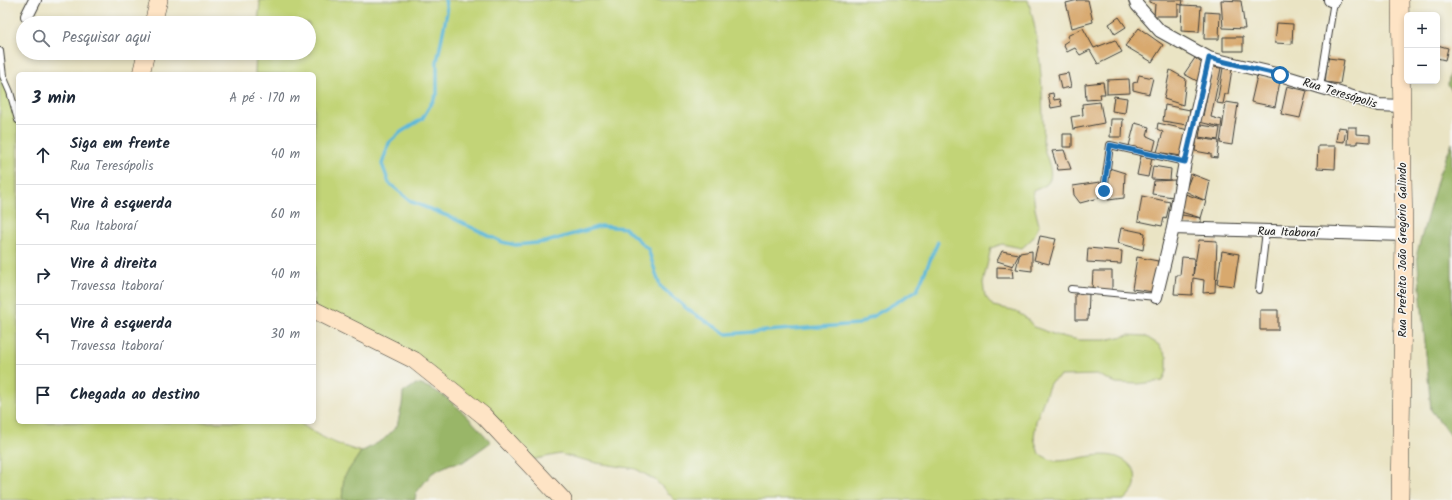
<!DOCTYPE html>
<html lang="pt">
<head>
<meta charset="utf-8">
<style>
  body { margin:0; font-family:Kalam,sans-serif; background:#f6f6f7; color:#1f2937 }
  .controls { position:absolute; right:12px; top:12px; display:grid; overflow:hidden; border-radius:6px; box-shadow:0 2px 6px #0003 }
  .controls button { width:36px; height:36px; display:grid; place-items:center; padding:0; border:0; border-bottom:1px solid #e0e1e3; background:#fff; color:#1f2937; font:20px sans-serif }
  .stop { position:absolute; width:12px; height:12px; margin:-9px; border:3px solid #1f6fb2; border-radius:50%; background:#fff }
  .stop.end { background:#1f6fb2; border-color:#fff; box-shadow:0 1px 4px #0008 }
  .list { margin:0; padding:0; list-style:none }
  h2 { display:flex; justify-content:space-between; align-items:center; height:52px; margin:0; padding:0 16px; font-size:17px }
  h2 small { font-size:13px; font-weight:400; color:#747a83 }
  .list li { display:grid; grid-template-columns:26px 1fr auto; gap:12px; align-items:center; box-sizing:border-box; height:60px; padding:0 16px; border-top:1px solid #e0e1e3 }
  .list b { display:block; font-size:15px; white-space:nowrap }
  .list p { margin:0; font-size:13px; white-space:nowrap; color:#747a83 }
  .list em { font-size:13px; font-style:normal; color:#747a83 }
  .icon { flex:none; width:22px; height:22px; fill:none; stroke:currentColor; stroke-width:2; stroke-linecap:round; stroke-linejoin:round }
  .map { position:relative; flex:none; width:1452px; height:500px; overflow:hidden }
  .search { position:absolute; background:#fff; box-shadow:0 2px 6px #0003; left:16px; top:16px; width:300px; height:44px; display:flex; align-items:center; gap:10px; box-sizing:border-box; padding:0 14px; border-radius:22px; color:#747a83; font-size:15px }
  .panel { position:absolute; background:#fff; box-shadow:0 2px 6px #0003; left:16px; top:72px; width:300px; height:352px; border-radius:6px }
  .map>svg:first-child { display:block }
  .green { fill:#c2d477; stroke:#6f784a }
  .forest { fill:#99b668; stroke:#5a6942 }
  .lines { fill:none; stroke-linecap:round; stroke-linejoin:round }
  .stream { stroke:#5bb8d9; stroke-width:3.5 }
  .building { fill:#d8a96e }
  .lane-casing { stroke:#3b3a35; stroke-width:8 }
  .street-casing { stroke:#3b3a35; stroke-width:14 }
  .secondary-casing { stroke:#3b3a35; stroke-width:18 }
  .lane { stroke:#fff; stroke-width:6 }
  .street { stroke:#fff; stroke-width:12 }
  .secondary { stroke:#fee4c5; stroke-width:17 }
  .route { stroke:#1f6fb2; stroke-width:5 }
  .labels { text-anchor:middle; stroke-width:3; stroke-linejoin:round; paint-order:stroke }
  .street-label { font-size:12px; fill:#1c1c1c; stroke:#f6f6f2 }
</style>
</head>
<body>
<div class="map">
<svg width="1452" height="500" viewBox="0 0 1452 500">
  <rect width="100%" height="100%" fill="#f6f6f2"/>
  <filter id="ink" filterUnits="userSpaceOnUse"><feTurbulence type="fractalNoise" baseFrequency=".025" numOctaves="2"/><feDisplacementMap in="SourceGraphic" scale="8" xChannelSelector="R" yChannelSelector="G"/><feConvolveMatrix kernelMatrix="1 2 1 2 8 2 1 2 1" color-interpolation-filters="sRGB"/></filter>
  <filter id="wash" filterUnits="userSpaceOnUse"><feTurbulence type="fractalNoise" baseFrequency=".012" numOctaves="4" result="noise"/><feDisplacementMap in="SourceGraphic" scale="16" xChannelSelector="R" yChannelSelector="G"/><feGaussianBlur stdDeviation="0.9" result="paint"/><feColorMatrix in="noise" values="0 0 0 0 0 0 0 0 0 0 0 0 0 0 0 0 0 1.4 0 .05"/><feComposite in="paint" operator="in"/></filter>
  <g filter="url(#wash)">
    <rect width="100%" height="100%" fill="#eae4c4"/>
    <path class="green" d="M259,0H1028C1040,39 1042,81 1043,121C1044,129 1043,136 1043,143C1044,155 1053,166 1050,179C1048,186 1039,188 1033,191L1035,209L1039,225L1033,238L1022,248L1002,244L991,248L983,283L985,296L993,306L1013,310L1025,317L1034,327L1056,335L1079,340H1105L1129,335L1145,336L1159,345L1167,357V371L1163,381L1138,384L1116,383L1098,375L1060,376L1050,383L1036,421L1034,438L1039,454C1044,456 1051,461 1056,461C1082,461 1115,443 1134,470C1136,474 1136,484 1134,488C1132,492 1127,497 1124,500H675L655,480L636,469L597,463L560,454L526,461L414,360L314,310V74H255L256,53H309V23H258L260,4Z
      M0,51L1,67L18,120V422H299C317,437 339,445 361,452L344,477L342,500H0Z"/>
    <path class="forest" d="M1452,61V91L1448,84Z
      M1452,143V437L1431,410L1417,253L1439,174Z
      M416,384C445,388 471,421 491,442L463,462L450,464L432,473L416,493L415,500H342L344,477L361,452L383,440L397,426L402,405L403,393Z"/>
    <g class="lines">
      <path class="stream" d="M445,0L447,12L437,62V94L422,119L401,132L389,143L382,164L389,183L412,202L450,217L502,242L516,245L546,242L601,226L625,228L648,249L660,286L691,312L727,334L859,324L887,308L917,290L938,242"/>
    </g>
    <g id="blocks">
      <path class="building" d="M1078,0H1088L1093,22L1072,28L1066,3Z
        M1149,0H1183L1182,5L1178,4V16H1154L1155,4L1149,2Z
        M1221,0L1241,1L1245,29L1223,28Z
        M1182,5L1201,6L1199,32L1181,31Z
        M1205,12L1220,13L1219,39H1204Z
        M1119,17L1126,27L1115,34L1109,24Z
        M1277,23L1293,24L1292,44L1275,43Z
        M1083,28L1094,48L1115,40L1122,52L1098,64L1090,50L1080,55L1075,48L1067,52L1063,44L1069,40L1067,36Z
        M1139,28L1163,45L1152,62L1125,46Z
        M1223,37H1243V51H1223Z
        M1437,45L1448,48L1445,60L1437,58Z
        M1195,58L1204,65L1199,82L1184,74Z
        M1328,58L1344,60L1340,84L1325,82Z
        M1213,67L1221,68L1211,117L1222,120L1221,127L1199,122L1200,116H1203Z
        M1223,68L1232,69L1228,94H1225L1223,104L1217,103Z
        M1170,70L1186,79L1183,105L1164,99Z
        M1068,73L1071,87L1061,89L1058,75Z
        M1139,75L1153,78L1149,94L1133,90V83L1137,82Z
        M1257,76L1280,81L1275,107L1251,102Z
        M1129,79L1130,93L1107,94V80Z
        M1103,82L1105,94H1100L1101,99L1086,100L1085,84Z
        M1287,86L1307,91L1300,118L1281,114Z
        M1053,93L1054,100L1060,99L1062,106L1051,108L1048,94Z
        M1114,96L1127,98L1125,113L1112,111Z
        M1100,102L1104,123L1073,129L1071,117L1083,115L1082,104Z
        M1226,102L1238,104L1232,145L1220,143Z
        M1165,105L1190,110L1187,125L1163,121Z
        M1111,119H1123L1122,137H1110Z
        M1135,123L1149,127L1147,136L1156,140L1153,152L1129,146Z
        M1158,123L1193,131L1181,156L1157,152L1163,132L1157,129Z
        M1201,125L1220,128L1218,140L1199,137Z
        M1338,127L1346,128L1344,142L1336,141Z
        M1348,127H1356V134L1370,135V142L1357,141V144H1347Z
        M1063,134H1072V147H1063Z
        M1197,138L1219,141L1217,158L1211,157V154L1195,151Z
        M1318,146H1336L1335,169L1317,168Z
        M1064,150L1071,169L1058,170L1052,151Z
        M1141,156L1152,158L1148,177L1137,175Z
        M1153,166L1171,169L1170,180L1151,179Z
        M1109,168L1125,173L1124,198L1108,200Z
        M1192,174L1210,181L1206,201L1185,191Z
        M1175,180L1173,197L1152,194L1154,181Z
        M1100,182L1099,198L1080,203L1074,195L1073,186Z
        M1185,194L1206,201L1201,218L1181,212Z
        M1142,196L1170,202L1166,219L1164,218L1162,226L1138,221Z
        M1182,215L1201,218V225L1179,224Z
        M1121,228L1145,233L1143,250L1118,243Z
        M1040,236L1056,239L1049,264L1034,260Z
        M1199,240L1217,241L1215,292L1203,293L1204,280L1193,278L1192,295L1174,294L1176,275H1180L1182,257L1194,258L1193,276Z
        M1088,248L1122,251L1121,264L1087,262Z
        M1002,251L1019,254L1013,266L997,261Z
        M1032,251V271L1016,269L1020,253Z
        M1222,251L1239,254L1234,286L1217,284Z
        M1137,257L1158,261L1154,292L1132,289Z
        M997,267L1012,268L1013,278H997Z
        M1093,271H1112V291L1092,290Z
        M1075,294H1089L1088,320H1075Z
        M1260,310H1278V330H1260Z"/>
    </g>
  </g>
  <g filter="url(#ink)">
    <use href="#blocks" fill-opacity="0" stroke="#3b3a35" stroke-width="1"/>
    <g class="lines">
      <defs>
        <path id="lane" d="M0,51L3,76L10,92L18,120
          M1320,87L1334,1
          M1104,191L1110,145L1185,162
          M1071,289L1156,297
          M1259,290L1266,231"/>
        <path id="street" d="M1135,0L1137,5L1160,31L1209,58L1280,75L1379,105L1401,106
          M1330,0L1334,1
          M27,16L35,0
          M1173,228L1404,235
          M1156,297L1173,228L1185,162L1209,58"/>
        <path id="secondary" d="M1400,0L1404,235L1400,500
          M153,23L159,0
          M141,74L146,53
          M314,310L414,360L484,416L563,500"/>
      </defs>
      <use href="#lane" class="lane-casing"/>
      <use href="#street" class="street-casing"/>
      <use href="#secondary" class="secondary-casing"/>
      <use href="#lane" class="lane"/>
      <use href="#street" class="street"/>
      <use href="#secondary" class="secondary"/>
    </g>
  </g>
  <g class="lines" filter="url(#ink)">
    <path class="route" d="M1104,191L1110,145L1185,162L1209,58L1280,75"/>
  </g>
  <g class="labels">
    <g class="street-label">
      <text transform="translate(1340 93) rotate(17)" y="4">Rua Teresópolis</text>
      <text transform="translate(1288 232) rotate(2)" y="4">Rua Itaboraí</text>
      <text transform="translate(1402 250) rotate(-90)" y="4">Rua Prefeito João Gregório Galindo</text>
    </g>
  </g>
</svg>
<div class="controls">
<button>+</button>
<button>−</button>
</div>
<div class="stop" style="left:1280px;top:75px"></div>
<div class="stop end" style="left:1104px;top:191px"></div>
<div class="search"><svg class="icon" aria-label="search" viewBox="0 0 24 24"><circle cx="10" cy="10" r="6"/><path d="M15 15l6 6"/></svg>Pesquisar aqui</div>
<section class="panel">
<h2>3 min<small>A pé · 170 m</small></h2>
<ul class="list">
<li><svg class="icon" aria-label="ahead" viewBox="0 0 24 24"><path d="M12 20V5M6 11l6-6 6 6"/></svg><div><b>Siga em frente</b><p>Rua Teresópolis</p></div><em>40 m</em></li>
<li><svg class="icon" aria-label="left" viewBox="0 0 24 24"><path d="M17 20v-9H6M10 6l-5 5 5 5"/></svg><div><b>Vire à esquerda</b><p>Rua Itaboraí</p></div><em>60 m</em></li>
<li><svg class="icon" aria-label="right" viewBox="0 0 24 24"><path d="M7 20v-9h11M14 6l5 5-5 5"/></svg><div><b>Vire à direita</b><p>Travessa Itaboraí</p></div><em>40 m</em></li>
<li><svg class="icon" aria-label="left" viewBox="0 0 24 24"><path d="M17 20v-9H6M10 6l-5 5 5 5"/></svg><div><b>Vire à esquerda</b><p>Travessa Itaboraí</p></div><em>30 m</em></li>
<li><svg class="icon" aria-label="arrive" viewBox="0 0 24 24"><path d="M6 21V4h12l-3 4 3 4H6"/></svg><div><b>Chegada ao destino</b></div></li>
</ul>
</section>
</div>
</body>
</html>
